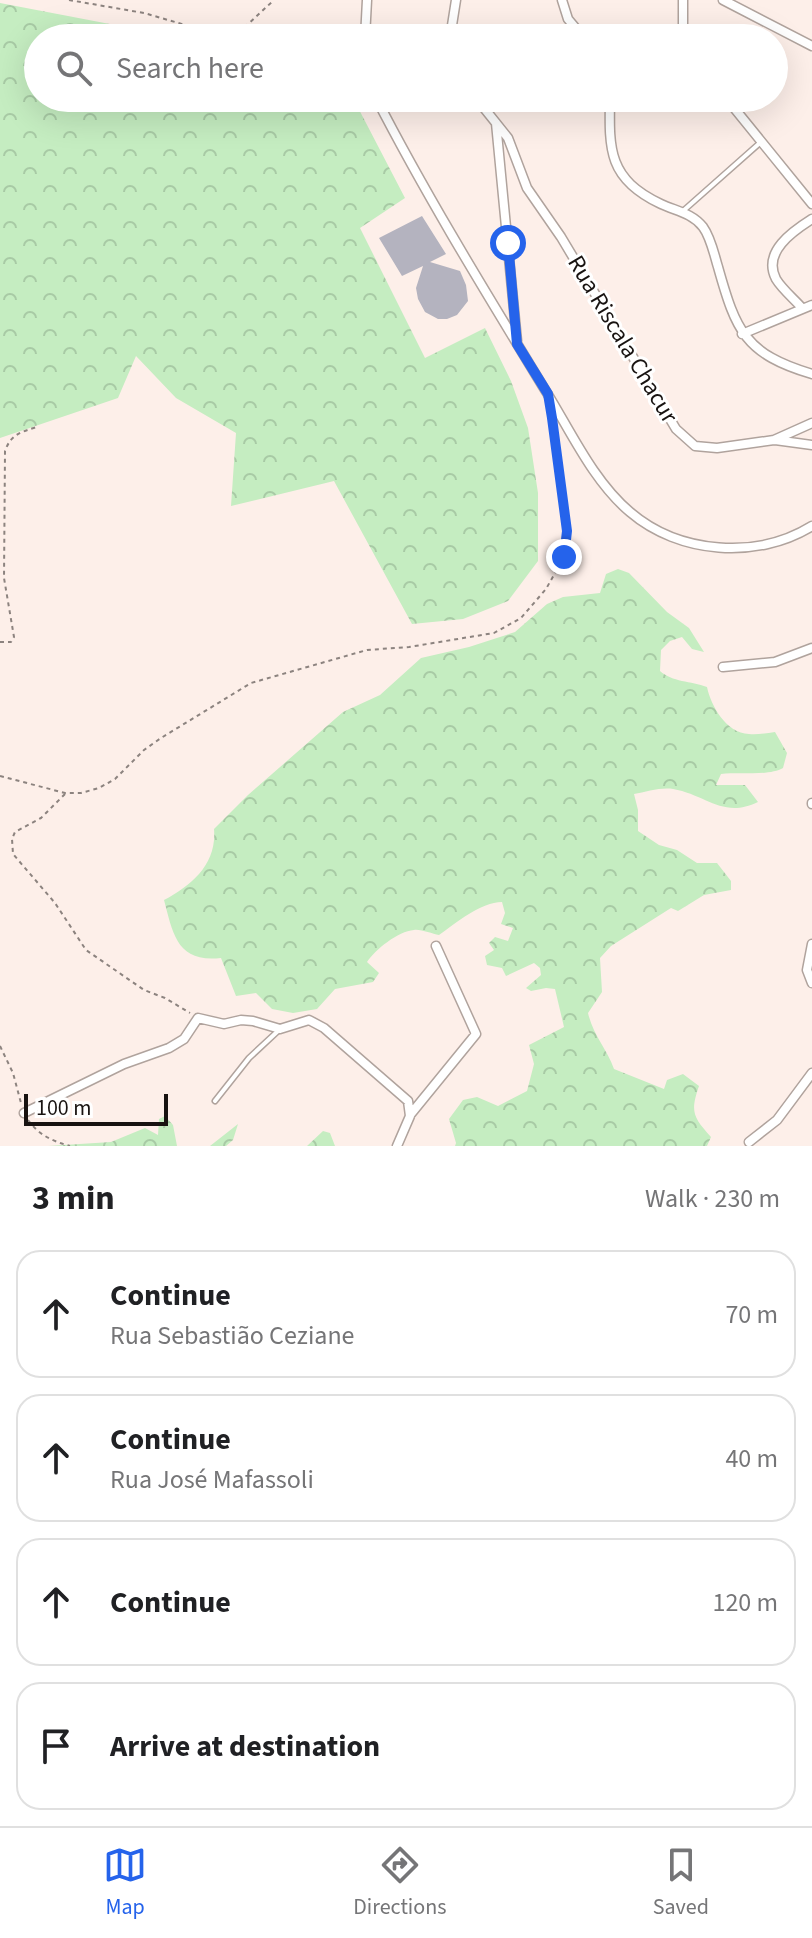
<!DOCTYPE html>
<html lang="en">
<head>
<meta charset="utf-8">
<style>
  body { margin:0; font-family:"Source Sans 3",sans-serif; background:#f6f6f6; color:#202124 }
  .scale { position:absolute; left:24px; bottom:20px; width:144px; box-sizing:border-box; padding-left:8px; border:4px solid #181311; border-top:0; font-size:22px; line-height:28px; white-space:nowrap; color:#181311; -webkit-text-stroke:6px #fff; paint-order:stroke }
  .stop { position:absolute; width:24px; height:24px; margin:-18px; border:6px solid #2563eb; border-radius:50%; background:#fff }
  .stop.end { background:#2563eb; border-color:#fff; box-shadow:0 2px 8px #0008 }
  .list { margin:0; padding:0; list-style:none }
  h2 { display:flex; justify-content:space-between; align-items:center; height:104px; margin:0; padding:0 32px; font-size:34px }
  h2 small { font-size:26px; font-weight:400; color:#757577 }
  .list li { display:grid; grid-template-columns:52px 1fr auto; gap:24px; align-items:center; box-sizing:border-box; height:128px; margin:0 16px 16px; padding:0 16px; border:2px solid #e0e0e0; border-radius:24px }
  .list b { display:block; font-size:30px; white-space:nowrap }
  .list p { margin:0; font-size:26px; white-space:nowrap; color:#757577 }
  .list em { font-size:26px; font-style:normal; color:#757577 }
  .icon { flex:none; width:44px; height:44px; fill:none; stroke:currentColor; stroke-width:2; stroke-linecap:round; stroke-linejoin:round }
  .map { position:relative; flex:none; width:812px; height:1146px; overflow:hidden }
  .search { position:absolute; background:#fff; box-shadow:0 8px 32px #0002; left:24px; right:24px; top:24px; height:88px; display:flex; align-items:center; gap:20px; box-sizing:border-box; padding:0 28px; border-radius:44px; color:#757577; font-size:30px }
  .sheet { height:680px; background:#fff }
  nav { display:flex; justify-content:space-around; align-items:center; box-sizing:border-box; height:112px; border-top:2px solid #e0e0e0; background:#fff; font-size:22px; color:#757577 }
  nav a { display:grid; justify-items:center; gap:4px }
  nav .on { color:#2563eb }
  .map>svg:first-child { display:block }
  .forest { fill:url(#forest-crowns) }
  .building { fill:#b4b3bf }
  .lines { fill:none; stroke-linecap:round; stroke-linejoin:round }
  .service-casing { stroke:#b0a39d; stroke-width:7 }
  .minor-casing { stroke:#b0a39d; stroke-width:11 }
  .path { stroke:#8c837f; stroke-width:2; stroke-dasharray:4 4; stroke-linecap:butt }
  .service { stroke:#fff; stroke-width:4 }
  .minor { stroke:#fff; stroke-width:8 }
  .route { stroke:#2563eb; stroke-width:10 }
  .labels { text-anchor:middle; stroke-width:6; stroke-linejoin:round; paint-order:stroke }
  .street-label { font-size:24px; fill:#181311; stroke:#fff }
</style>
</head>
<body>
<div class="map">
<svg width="812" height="1146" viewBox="0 0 812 1146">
  <defs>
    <pattern id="forest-crowns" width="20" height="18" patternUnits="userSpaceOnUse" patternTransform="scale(2)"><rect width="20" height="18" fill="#c5edc1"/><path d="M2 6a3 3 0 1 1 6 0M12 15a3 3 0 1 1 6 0" fill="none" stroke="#a8caa5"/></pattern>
  </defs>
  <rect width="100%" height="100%" fill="#fdefe9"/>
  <path class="forest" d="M0,3L183,38H38V98H353L405,198L360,228L425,358L485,328L511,381L528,428L538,493V561L508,601L463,619L412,624L334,481L231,506L236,433L176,398L136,356L118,398L0,438Z
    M618,569L629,573L667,612L689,628L704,652L692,649L682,637L670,641L661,650L660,671C672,682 691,681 707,687C711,706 726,733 749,734C757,735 767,733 775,732L787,753L783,768C770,776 738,772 721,774L716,785H745L758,802C723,819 707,795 673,789C661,787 646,792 634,794L638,810V831L659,845L677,850L697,863H717L731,881V890L704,895L678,911L671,908L611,946L600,958L602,992L588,1013C593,1035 607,1049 614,1069L664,1089L667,1080L683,1074L699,1086C690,1112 693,1117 711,1137L707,1146H455L456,1143L449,1119L463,1100L477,1097L498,1106L527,1091L534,1064L529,1045L564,1027L555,989L546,988L531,991L526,988L541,975L540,968L534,963L506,976L502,968L487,965L485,956L494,950L489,943L495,937L508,941L513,928L501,924L505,913L502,902C481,902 456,923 439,935C432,934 421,929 414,930C398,931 375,950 367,962L379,973L373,982L335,989L317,1009L293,1013L272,1009L256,993L236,996L221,958C177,963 173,934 164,900C192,885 217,864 214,829L248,795L343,712L380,695L421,658L469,647L515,632L547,604L563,597L600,593L606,574Z
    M165,1116L173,1125L177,1146H48L111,1142L145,1128L158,1135L159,1119Z
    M238,1124L233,1140L226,1146H210Z
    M323,1131L330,1133L335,1146H307Z"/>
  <path class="building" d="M422,216L446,254L430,262L460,271L466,285L468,301L457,315L447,319H438L425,312L418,299L416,288L423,266L402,276L379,238Z"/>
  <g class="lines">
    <defs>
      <path id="service" d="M683,211L762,141
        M215,1101L249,1058L278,1031"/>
      <path id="minor" d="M562,0L568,19L584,38
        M683,0V38
        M723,0L812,46
        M365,38L367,0
        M450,38L456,0
        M376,98C428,199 488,296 547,393C571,432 594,482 630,512C679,554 757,560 812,526
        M476,98L508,138L527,188L561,237L676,429L695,446L717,448L774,440L812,423
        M610,98C609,150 608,179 661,204C676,211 692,213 703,227C711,238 714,254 718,267C736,331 745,354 812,374
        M726,98L812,204
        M496,123L517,341
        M802,308C794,299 782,289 776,279C762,252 793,231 812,219
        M742,334L812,305
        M775,440L812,445
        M723,667L775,662L812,648
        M812,803V804
        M812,944L807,970L812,983
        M24,1113L124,1064L169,1048L184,1039L198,1018L224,1024L241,1020L253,1021L280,1029L309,1020L324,1028L408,1101L410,1116L397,1146
        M410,1115L476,1034L436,946
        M749,1142L777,1120L812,1073"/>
    </defs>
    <use href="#service" class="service-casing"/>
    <use href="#minor" class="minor-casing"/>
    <path class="path" d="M69,0L144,13L230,38
      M233,38L274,0
      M0,642H11L14,637L4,578L5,451C11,434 21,432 37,427
      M0,776L65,793H81L99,788L115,779L144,750L161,738L251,683L367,650L409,647L494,633L521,618L546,589L564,557L567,531L553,423
      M65,794L41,818L15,832L12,839L13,854L55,903L86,950L144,990L165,998L190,1013
      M0,1046L13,1073L21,1103
      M28,1120C39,1135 52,1141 70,1146"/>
    <use href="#service" class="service"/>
    <use href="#minor" class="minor"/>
  </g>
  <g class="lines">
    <path class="route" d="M508,243L517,344L548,394L552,418L567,531L564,557"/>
  </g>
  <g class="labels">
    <g class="street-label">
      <text transform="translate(623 339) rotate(59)" y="8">Rua Riscala Chacur</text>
    </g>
  </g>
</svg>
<div class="scale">100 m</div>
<div class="stop" style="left:508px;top:243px"></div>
<div class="stop end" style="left:564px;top:557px"></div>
<div class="search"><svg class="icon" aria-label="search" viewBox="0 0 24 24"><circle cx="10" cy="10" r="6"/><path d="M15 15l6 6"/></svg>Search here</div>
</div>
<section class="sheet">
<h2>3 min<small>Walk · 230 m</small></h2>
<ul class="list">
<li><svg class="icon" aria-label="ahead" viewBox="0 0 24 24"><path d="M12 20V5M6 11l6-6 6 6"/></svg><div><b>Continue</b><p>Rua Sebastião Ceziane</p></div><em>70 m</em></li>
<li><svg class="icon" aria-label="ahead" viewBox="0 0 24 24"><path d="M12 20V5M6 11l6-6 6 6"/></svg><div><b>Continue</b><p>Rua José Mafassoli</p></div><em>40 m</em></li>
<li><svg class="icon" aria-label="ahead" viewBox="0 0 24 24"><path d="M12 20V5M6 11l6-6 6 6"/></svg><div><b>Continue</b></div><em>120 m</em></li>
<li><svg class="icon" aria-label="arrive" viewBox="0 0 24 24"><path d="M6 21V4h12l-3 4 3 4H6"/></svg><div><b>Arrive at destination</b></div></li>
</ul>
</section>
<nav>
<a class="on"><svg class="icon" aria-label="map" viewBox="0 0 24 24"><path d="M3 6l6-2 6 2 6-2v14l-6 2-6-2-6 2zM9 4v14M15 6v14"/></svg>Map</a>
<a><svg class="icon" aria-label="directions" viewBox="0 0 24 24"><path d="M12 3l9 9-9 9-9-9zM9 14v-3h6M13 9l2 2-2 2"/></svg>Directions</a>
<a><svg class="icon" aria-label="saved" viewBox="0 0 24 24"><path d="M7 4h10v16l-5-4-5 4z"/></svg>Saved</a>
</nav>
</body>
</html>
